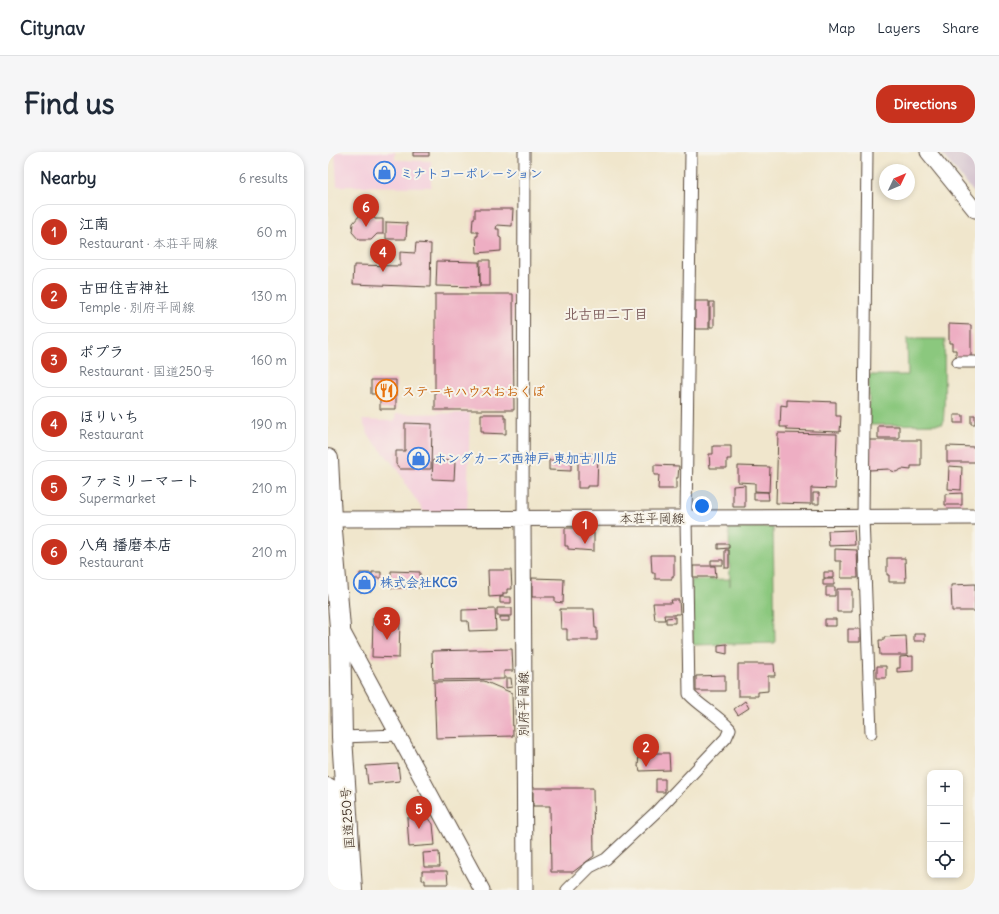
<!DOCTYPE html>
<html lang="en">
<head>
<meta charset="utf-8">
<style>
  body { margin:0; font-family:Delius,"Klee One",sans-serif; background:#f6f6f7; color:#1f2937 }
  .controls { position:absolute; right:12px; bottom:12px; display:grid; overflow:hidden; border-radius:8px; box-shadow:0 2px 6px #0003 }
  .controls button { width:36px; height:36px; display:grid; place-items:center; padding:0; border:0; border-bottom:1px solid #e0e1e3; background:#fff; color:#1f2937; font:20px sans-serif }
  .compass { position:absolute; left:551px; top:12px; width:36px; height:36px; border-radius:50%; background:#fff; box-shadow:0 2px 6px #0003; rotate:46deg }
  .you { position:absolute; left:374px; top:354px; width:14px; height:14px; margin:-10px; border:3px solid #fff; border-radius:50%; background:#1a73e8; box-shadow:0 0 0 6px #1a73e833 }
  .badge { display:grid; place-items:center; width:26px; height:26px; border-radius:50%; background:#c8321e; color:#fff; font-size:13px; font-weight:700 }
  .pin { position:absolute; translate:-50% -33px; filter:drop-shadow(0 1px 2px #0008) }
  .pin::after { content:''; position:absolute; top:21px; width:14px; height:12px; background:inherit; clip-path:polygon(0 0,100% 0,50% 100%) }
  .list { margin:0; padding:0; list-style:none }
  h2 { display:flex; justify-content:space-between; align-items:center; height:52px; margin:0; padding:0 16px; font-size:17px }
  h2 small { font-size:13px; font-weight:400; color:#747a83 }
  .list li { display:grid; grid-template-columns:26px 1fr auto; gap:12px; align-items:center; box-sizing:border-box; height:56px; margin:0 8px 8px; padding:0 8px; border:1px solid #e0e1e3; border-radius:16px }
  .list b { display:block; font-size:15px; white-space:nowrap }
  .list p { margin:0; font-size:13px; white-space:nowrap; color:#747a83 }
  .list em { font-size:13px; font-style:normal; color:#747a83 }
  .icon { flex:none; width:22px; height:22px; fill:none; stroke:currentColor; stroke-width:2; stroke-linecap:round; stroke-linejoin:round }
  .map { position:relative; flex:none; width:647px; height:738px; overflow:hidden; border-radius:16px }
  header { display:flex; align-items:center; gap:24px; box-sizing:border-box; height:56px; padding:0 20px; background:#fff; border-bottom:1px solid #e0e1e3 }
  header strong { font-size:19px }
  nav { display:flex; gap:22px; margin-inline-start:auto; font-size:14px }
  .intro { display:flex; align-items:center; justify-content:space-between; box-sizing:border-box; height:96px; padding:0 24px }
  h1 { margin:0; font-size:28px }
  .button { padding:10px 18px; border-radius:16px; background:#c8321e; color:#fff; font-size:14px; font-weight:700 }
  main { display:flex; gap:24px; padding:0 24px }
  aside { flex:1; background:#fff; border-radius:16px; box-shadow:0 2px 6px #0003 }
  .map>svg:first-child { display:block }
  .built { fill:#f4cfdc }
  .industrial { fill:#d0bdcc }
  .green { fill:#8bc87e; stroke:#63794e }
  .building { fill:#eeaec3 }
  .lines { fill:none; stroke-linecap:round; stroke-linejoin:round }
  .street-casing { stroke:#564638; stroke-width:13 }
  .secondary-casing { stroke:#564638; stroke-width:17 }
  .highway-casing { stroke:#564638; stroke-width:22 }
  .street { stroke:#fff; stroke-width:11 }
  .secondary { stroke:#fff; stroke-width:15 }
  .highway { stroke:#fff; stroke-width:20 }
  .labels { text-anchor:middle; stroke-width:4; stroke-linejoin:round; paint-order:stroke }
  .shop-label { font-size:13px; font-weight:bold; fill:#366cbe; stroke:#f7f3e8; text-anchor:start }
  .food-label { font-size:13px; font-weight:bold; fill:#c56008; stroke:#f7f3e8; text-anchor:start }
  .street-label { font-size:13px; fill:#3b2a1e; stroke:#f7f3e8 }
  .neighbourhood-label { font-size:14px; font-weight:bold; fill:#7a5858; stroke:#f7f3e8 }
</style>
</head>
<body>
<header>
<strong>Citynav</strong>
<nav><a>Map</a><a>Layers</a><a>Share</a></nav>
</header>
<div class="intro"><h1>Find us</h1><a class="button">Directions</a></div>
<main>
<aside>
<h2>Nearby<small>6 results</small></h2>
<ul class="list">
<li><span class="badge">1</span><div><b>江南</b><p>Restaurant · 本荘平岡線</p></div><em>60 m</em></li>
<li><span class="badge">2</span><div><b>古田住吉神社</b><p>Temple · 別府平岡線</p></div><em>130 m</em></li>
<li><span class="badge">3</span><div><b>ポプラ</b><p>Restaurant · 国道250号</p></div><em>160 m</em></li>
<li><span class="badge">4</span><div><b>ほりいち</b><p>Restaurant</p></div><em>190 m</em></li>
<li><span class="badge">5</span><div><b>ファミリーマート</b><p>Supermarket</p></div><em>210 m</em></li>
<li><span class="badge">6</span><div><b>八角 播磨本店</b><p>Restaurant</p></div><em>210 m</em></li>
</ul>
</aside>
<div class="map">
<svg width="647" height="738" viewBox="0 0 647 738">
  <rect width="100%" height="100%" fill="#f7f3e8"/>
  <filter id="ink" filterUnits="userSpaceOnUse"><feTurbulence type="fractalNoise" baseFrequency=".025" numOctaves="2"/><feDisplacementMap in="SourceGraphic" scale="8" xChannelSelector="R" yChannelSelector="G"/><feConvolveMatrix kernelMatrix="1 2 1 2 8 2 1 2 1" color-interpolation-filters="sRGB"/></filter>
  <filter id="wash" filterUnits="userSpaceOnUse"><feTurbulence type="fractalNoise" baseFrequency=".012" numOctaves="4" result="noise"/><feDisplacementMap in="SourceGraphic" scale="16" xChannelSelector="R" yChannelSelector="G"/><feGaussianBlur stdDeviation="0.9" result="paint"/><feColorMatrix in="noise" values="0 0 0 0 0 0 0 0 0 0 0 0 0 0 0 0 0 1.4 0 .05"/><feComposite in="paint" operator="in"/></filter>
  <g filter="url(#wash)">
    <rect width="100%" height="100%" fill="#f0e6cc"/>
    <path class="built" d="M7,0H67V8L103,9V35L9,34Z
      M142,261L139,362L96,360L78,333L71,319L41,284L34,268L66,269L68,262Z"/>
    <path class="industrial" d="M612,0H647V42Z"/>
    <path class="green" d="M579,187H617C615,215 618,244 615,272L541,273V223H580Z
      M445,375L447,491L365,493L363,428L402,427V434L401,376Z"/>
    <g id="blocks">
      <path class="building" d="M85,0H101V4H85Z
        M147,57H185L184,74L169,73L168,77H171V85L173,86V99L149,101L148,84H150V80H144L145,66H147Z
        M43,62L47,67H55V82H49L43,88H31L24,80L25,71L32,63Z
        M58,70L79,71L78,87H58Z
        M88,91L103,92L102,135L25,132L26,113L72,114V100L87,101Z
        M152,108H162V134H152Z
        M109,109L151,110L152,135L108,134Z
        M107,142H185L186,258H107Z
        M367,149H381V177H367Z
        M382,150H386V175H382Z
        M621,172L643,173V205H628V198H624V191H621Z
        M43,228H68V257H52V242H43Z
        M459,248L508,250V264H513L512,280L459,278V275H452L453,253L459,254Z
        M153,262H176V266H178V282L155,281V279H153Z
        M626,263H635V271H626Z
        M643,263H647V272H643Z
        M77,271L104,272L103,317H72L68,312V299H77Z
        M550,274H571V286H550Z
        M450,281L509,282L507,337L483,336V352L448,351Z
        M541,288H593V314H583V318L574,317L568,320L564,319L561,317L541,318Z
        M385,294H403V307H399V316H382L381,302H385Z
        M619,294L647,295V310H619Z
        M250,302H270L269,334H259V336H250Z
        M105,308L127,309L126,328L104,327Z
        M221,308L243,309V319L221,318Z
        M326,313L351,314L350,326H348V337H330L331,323H326Z
        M410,314L442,315L441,340L427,339V331L410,330Z
        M621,314L634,315L633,338L620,337Z
        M417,333V355H405V334Z
        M426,340H440L441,348H426Z
        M485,341H491V352H485Z
        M634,341V353H617V342Z
        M237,376H262V381H266V399L240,397V394H237Z
        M526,378L527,393L501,394L500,379Z
        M390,392H401V396L390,397Z
        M507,397L529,398L530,426H513V409H507Z
        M397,398H401V416H397Z
        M323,403H346V424H344V427H327V421H324Z
        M559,406H577L578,430H561V423H559Z
        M383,408H395V413H383Z
        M365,414H387L388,425H365Z
        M160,418H183L184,437H179V441H175V444L161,445Z
        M63,419L92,420V436H63Z
        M44,420H53V426H44Z
        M496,420H506V426H496Z
        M32,421H43V440H32Z
        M204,426L236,427L235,451L227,450V445H204Z
        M495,427H506V433H495Z
        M647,432V459H624L623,433Z
        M498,435H507V444H498Z
        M509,437H524V460H509Z
        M172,445H183V451H172Z
        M343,448H351L352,462H347V463H336L337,468H327L325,451H344Z
        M169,456H184V464H169Z
        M167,457L168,478L141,479L140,469H134V458Z
        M232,457H266L267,476H269V488H239V477H233Z
        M172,465H181V469H172Z
        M347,465V471H338V466Z
        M45,466L72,467L71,506L44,505Z
        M497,467H508V474H497Z
        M520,477H532V490H520Z
        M586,482H597V489H586Z
        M578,484L579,503H552L551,488H556V485Z
        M399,492V502L390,500V493Z
        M184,497L185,519H176V527L105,528L104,499Z
        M585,504V519L569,520V516H572V505Z
        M410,512H446L447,524H440V539L430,540V544H410Z
        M549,514H558V526H549Z
        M397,523V539H368V524Z
        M178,526H183L184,535L178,536Z
        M156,529L184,541L185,584L108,586L106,530Z
        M417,549L421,556L410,563L406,557Z
        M311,601H341L342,618L312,619L311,615H310Z
        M70,612L72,629L40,632L38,614Z
        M328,627H337V640H328Z
        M205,636H265L266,704L245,720H223L222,654H205Z
        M100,665L105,672L107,693L81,695L79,666Z
        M111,700L112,715H96L95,701Z
        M94,719H119L120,732H97V728H94Z"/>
    </g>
  </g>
  <g filter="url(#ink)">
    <use href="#blocks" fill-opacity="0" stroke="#564638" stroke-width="1"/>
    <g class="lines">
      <defs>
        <path id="street" d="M539,0L535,365L543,581
          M630,210H647
          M195,367L196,0
          M14,585L70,583
          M239,738L262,715L278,707L328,660L398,586L402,577C390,563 373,555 361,542L358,366L363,0"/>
        <path id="secondary" d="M600,0L647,58
          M0,367L647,365
          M195,367L197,738
          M13,477L154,738"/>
        <path id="highway" d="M0,307L3,367L12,476L14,585L24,738
          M0,636L6,738"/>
      </defs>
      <use href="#street" class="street-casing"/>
      <use href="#secondary" class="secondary-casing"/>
      <use href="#highway" class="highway-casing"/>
      <use href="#street" class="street"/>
      <use href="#secondary" class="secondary"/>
      <use href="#highway" class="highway"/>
    </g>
  </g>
  <defs>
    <symbol id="shop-ring" viewBox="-11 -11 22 22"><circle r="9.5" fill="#f7f3e8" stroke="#3f7fe0" stroke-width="1.5"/><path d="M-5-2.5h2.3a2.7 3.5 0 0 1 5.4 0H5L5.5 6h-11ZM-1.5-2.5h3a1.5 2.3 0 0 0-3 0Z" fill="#3f7fe0"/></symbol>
    <symbol id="restaurant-ring" viewBox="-11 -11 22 22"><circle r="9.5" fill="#f7f3e8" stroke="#e8710a" stroke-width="1.5"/><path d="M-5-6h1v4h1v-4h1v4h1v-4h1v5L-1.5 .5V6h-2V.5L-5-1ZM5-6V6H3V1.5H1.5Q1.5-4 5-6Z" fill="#e8710a"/></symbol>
  </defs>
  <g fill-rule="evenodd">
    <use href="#shop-ring" x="44" y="8" width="25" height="25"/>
    <use href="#restaurant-ring" x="46" y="226" width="25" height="25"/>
    <use href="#shop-ring" x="78" y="294" width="25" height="25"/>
    <use href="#shop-ring" x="24" y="418" width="25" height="25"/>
  </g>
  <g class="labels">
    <g class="shop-label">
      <text x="72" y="26">ミナトコーポレーション</text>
      <text x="106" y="311">ホンダカーズ西神戸 東加古川店</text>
      <text x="52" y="435">株式会社KCG</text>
    </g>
    <g class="food-label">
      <text x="74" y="244">ステーキハウスおおくぼ</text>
    </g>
    <g class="street-label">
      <text x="324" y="371">本荘平岡線</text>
      <text transform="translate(195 552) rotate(-90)" y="5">別府平岡線</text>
      <text transform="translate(19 666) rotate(-94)" y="5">国道250号</text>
    </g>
    <g class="neighbourhood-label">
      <text x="278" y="167">北古田二丁目</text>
    </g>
  </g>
</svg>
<div class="controls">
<button>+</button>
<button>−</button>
<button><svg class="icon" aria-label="locate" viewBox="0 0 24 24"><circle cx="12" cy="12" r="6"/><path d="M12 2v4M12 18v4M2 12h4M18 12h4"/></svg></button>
</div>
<svg class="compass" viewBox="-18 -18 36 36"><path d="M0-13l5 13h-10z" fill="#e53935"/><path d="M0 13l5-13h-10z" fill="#747a83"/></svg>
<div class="you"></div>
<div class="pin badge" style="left:257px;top:392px">1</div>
<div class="pin badge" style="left:318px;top:615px">2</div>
<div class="pin badge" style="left:59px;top:488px">3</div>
<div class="pin badge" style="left:55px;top:120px">4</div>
<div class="pin badge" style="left:91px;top:677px">5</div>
<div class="pin badge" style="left:38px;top:75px">6</div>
</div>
</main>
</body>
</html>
